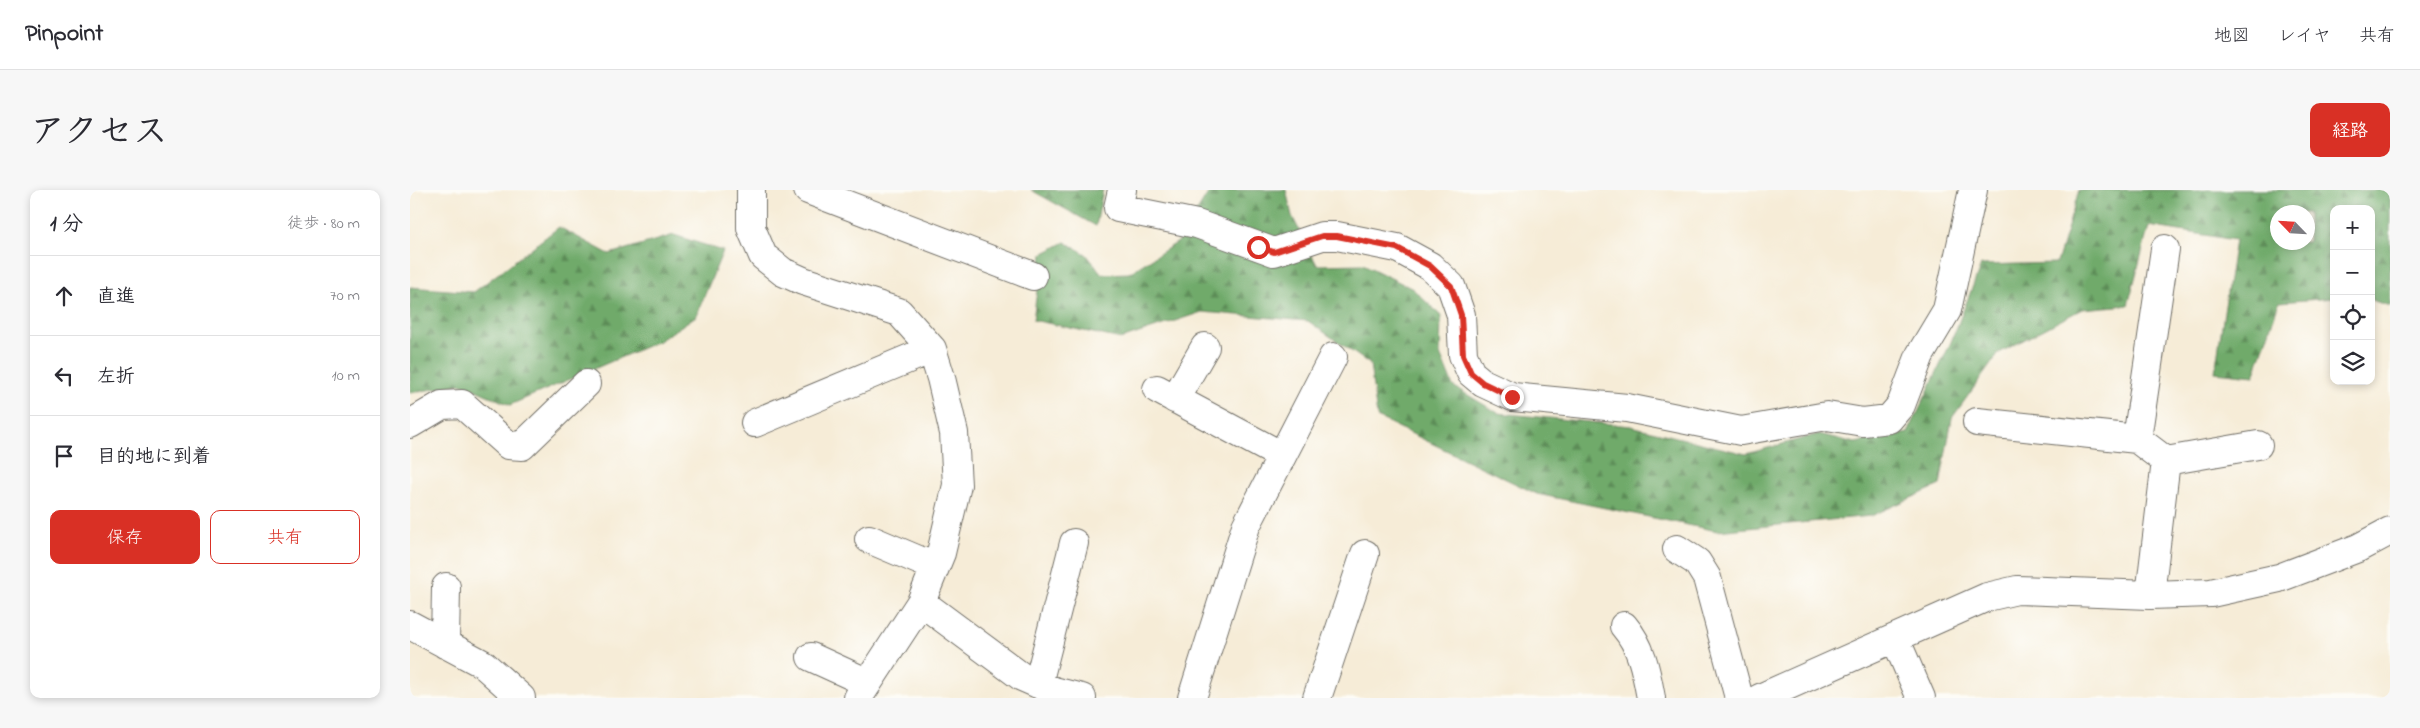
<!DOCTYPE html>
<html lang="ja">
<head>
<meta charset="utf-8">
<style>
  body { margin:0; font-family:"Indie Flower","Klee One",sans-serif; background:#f7f7f7; color:#2b2b33 }
  .controls { position:absolute; right:15px; top:15px; display:grid; overflow:hidden; border-radius:10px; box-shadow:0 2px 8px #0003 }
  .controls button { width:45px; height:45px; display:grid; place-items:center; padding:0; border:0; border-bottom:1px solid #e1e1e2; background:#fff; color:#2b2b33; font:25px sans-serif }
  .compass { position:absolute; left:1860px; top:15px; width:45px; height:45px; border-radius:50%; background:#fff; box-shadow:0 2px 8px #0003; rotate:295deg }
  .stop { position:absolute; width:15px; height:15px; margin:-11px; border:4px solid #d93025; border-radius:50%; background:#fff }
  .stop.end { background:#d93025; border-color:#fff; box-shadow:0 1px 5px #0008 }
  .list { margin:0; padding:0; list-style:none }
  h2 { display:flex; justify-content:space-between; align-items:center; height:65px; margin:0; padding:0 20px; font-size:21px }
  h2 small { font-size:16px; font-weight:400; color:#7c7c81 }
  .list li { display:grid; grid-template-columns:32px 1fr auto; gap:15px; align-items:center; box-sizing:border-box; height:80px; padding:0 20px; border-top:1px solid #e1e1e2 }
  .list b { display:block; font-size:19px; white-space:nowrap }
  .list em { font-size:16px; font-style:normal; color:#7c7c81 }
  .actions { display:flex; gap:10px; padding:15px 20px }
  .actions a { flex:1; padding:11px 0; border:1px solid #d93025; border-radius:10px; text-align:center; font-size:18px; color:#d93025 }
  .actions .main { background:#d93025; color:#fff }
  .icon { flex:none; width:28px; height:28px; fill:none; stroke:currentColor; stroke-width:2; stroke-linecap:round; stroke-linejoin:round }
  .map { position:relative; flex:none; width:1980px; height:508px; overflow:hidden; border-radius:10px }
  header { display:flex; align-items:center; gap:30px; box-sizing:border-box; height:70px; padding:0 25px; background:#fff; border-bottom:1px solid #e1e1e2 }
  header strong { font-size:24px }
  nav { display:flex; gap:28px; margin-inline-start:auto; font-size:18px }
  .intro { display:flex; align-items:center; justify-content:space-between; box-sizing:border-box; height:120px; padding:0 30px }
  h1 { margin:0; font-size:35px }
  .button { padding:12px 22px; border-radius:10px; background:#d93025; color:#fff; font-size:18px; font-weight:700 }
  main { display:flex; gap:30px; padding:0 30px }
  aside { flex:1; background:#fff; border-radius:10px; box-shadow:0 2px 8px #0003 }
  .map>svg:first-child { display:block }
  .forest { fill:url(#forest-firs); stroke:#4e6a4a; fill-rule:evenodd }
  .lines { fill:none; stroke-linecap:round; stroke-linejoin:round }
  .minor-casing { stroke:#726f67; stroke-width:30 }
  .minor { stroke:#fff; stroke-width:28 }
  .route { stroke:#d93025; stroke-width:6 }
</style>
</head>
<body>
<header>
<strong>Pinpoint</strong>
<nav><a>地図</a><a>レイヤ</a><a>共有</a></nav>
</header>
<div class="intro"><h1>アクセス</h1><a class="button">経路</a></div>
<main>
<aside>
<h2>1 分<small>徒歩 · 80 m</small></h2>
<ul class="list">
<li><svg class="icon" aria-label="ahead" viewBox="0 0 24 24"><path d="M12 20V5M6 11l6-6 6 6"/></svg><div><b>直進</b></div><em>70 m</em></li>
<li><svg class="icon" aria-label="left" viewBox="0 0 24 24"><path d="M17 20v-9H6M10 6l-5 5 5 5"/></svg><div><b>左折</b></div><em>10 m</em></li>
<li><svg class="icon" aria-label="arrive" viewBox="0 0 24 24"><path d="M6 21V4h12l-3 4 3 4H6"/></svg><div><b>目的地に到着</b></div></li>
</ul>
<div class="actions"><a class="main">保存</a><a>共有</a></div>
</aside>
<div class="map">
<svg width="1980" height="508" viewBox="0 0 1980 508">
  <defs>
    <pattern id="forest-firs" width="22" height="20" patternUnits="userSpaceOnUse" patternTransform="scale(1.25)"><rect width="22" height="20" fill="#70aa6a"/><path d="M5 1l3.5 6h-7zM16 11l3.5 6h-7z" fill="#5c8b57"/></pattern>
  </defs>
  <rect width="100%" height="100%" fill="#fdfcf7"/>
  <filter id="ink" filterUnits="userSpaceOnUse"><feTurbulence type="fractalNoise" baseFrequency=".02" numOctaves="2"/><feDisplacementMap in="SourceGraphic" scale="10" xChannelSelector="R" yChannelSelector="G"/><feConvolveMatrix kernelMatrix="1 2 1 2 8 2 1 2 1" color-interpolation-filters="sRGB"/></filter>
  <filter id="wash" filterUnits="userSpaceOnUse"><feTurbulence type="fractalNoise" baseFrequency=".0096" numOctaves="4" result="noise"/><feDisplacementMap in="SourceGraphic" scale="20" xChannelSelector="R" yChannelSelector="G"/><feGaussianBlur stdDeviation="1.12" result="paint"/><feColorMatrix in="noise" values="0 0 0 0 0 0 0 0 0 0 0 0 0 0 0 0 0 1.4 0 .05"/><feComposite in="paint" operator="in"/></filter>
  <g filter="url(#wash)">
    <rect width="100%" height="100%" fill="#f6ecd7"/>
    <path class="forest" d="M621,0H693L686,36Z
      M800,0H876L882,26L907,75L953,74L1003,99L1031,126L1030,164L1043,196L1088,223L1221,236L1336,264L1409,244L1445,253L1498,243L1541,152L1571,75L1647,73L1669,0H1980V116L1961,110V19H1924V108L1869,112L1844,186L1805,182L1825,50L1739,36L1718,115L1672,119L1589,163L1542,228L1530,295L1461,326L1307,341L1127,304L967,227L960,174L898,131L792,122L711,149L623,130L632,64L655,52L676,64L692,84L719,83L768,52ZM1868,22H1898V52H1868Z
      M149,37L199,64L264,45L313,61L286,126L249,151L100,215L52,194L0,203V97L64,102Z"/>
  </g>
  <g filter="url(#ink)">
    <g class="lines">
      <defs>
        <path id="minor" d="M341,0V38L353,66L373,82L393,91L489,122L522,159L531,188L544,243L547,295L531,363L511,412L448,508
          M398,0L623,86
          M712,0L708,18L787,34L864,62L912,46H927L987,58L1020,76L1041,96L1051,125L1053,165L1061,183L1073,193L1103,207L1217,218L1331,241L1417,226L1453,232L1479,229L1491,215L1510,165L1537,120L1563,0
          M747,199L872,266
          M765,209L795,157
          M1567,232L1727,249
          M345,233L522,159
          M0,234L32,215L52,214L98,255L112,256L176,194
          M1756,271L1848,255
          M459,349L525,377
          M1267,359L1287,372L1297,388L1329,508
          M1740,405L1756,271L1727,249L1755,59
          M511,412L612,487L644,501L672,508
          M0,435L73,474L111,508
          M1214,436C1232,457 1236,481 1241,508
          M1485,448L1511,508
          M35,454L36,397
          M401,467L458,493
          M628,494L664,353
          M782,508L836,336L923,167
          M907,508L955,364
          M1350,508L1577,407L1607,400L1740,405L1801,403L1869,388L1948,358L1980,341"/>
      </defs>
      <use href="#minor" class="minor-casing"/>
      <use href="#minor" class="minor"/>
    </g>
  </g>
  <g class="lines" filter="url(#ink)">
    <path class="route" d="M848,57L864,62L912,46H927L987,58L1020,76L1041,96L1051,125L1053,165L1061,183L1073,193L1102,207"/>
  </g>
</svg>
<div class="controls">
<button>+</button>
<button>−</button>
<button><svg class="icon" aria-label="locate" viewBox="0 0 24 24"><circle cx="12" cy="12" r="6"/><path d="M12 2v4M12 18v4M2 12h4M18 12h4"/></svg></button>
<button><svg class="icon" aria-label="layers" viewBox="0 0 24 24"><path d="M12 4l9 5-9 5-9-5zM3 14l9 5 9-5"/></svg></button>
</div>
<svg class="compass" viewBox="-18 -18 36 36"><path d="M0-13l5 13h-10z" fill="#e53935"/><path d="M0 13l5-13h-10z" fill="#7c7c81"/></svg>
<div class="stop" style="left:848px;top:57px"></div>
<div class="stop end" style="left:1102px;top:207px"></div>
</div>
</main>
</body>
</html>
